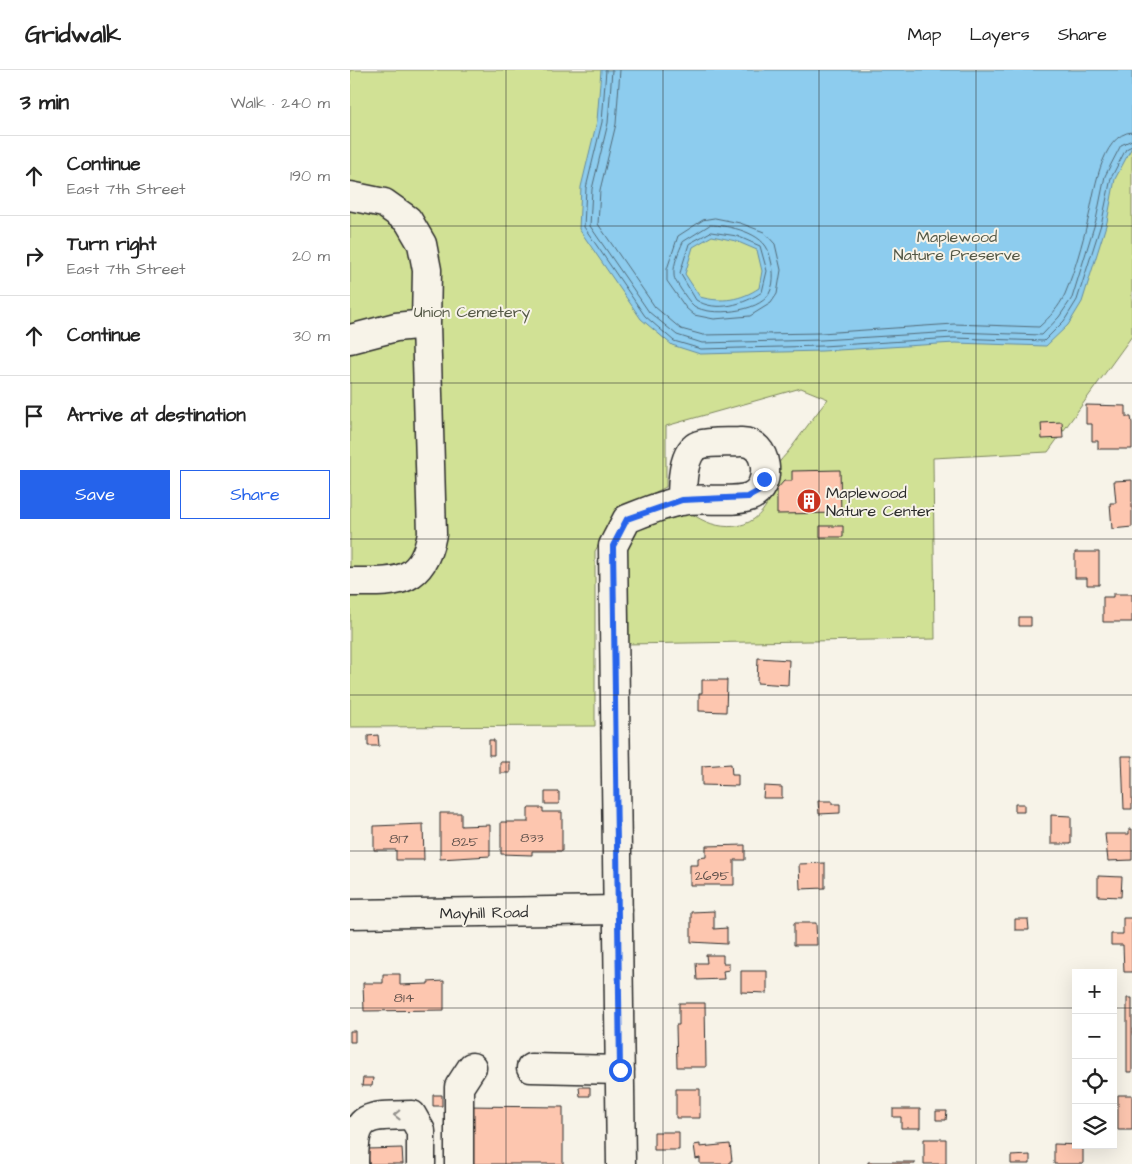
<!DOCTYPE html>
<html lang="en">
<head>
<meta charset="utf-8">
<style>
  body { margin:0; font-family:"Architects Daughter",sans-serif; background:#f6f6f6; color:#222 }
  .controls { position:absolute; right:15px; bottom:15px; display:grid; overflow:hidden; border-radius:0px; box-shadow:0 5px 20px #0002 }
  .controls button { width:45px; height:45px; display:grid; place-items:center; padding:0; border:0; border-bottom:1px solid #e0e0e0; background:#fff; color:#222; font:25px sans-serif }
  .stop { position:absolute; width:15px; height:15px; margin:-11px; border:4px solid #2563eb; border-radius:50%; background:#fff }
  .stop.end { background:#2563eb; border-color:#fff; box-shadow:0 1px 5px #0008 }
  .list { margin:0; padding:0; list-style:none }
  h2 { display:flex; justify-content:space-between; align-items:center; height:65px; margin:0; padding:0 20px; font-size:21px }
  h2 small { font-size:16px; font-weight:400; color:#767676 }
  .list li { display:grid; grid-template-columns:32px 1fr auto; gap:15px; align-items:center; box-sizing:border-box; height:80px; padding:0 20px; border-top:1px solid #e0e0e0 }
  .list b { display:block; font-size:19px; white-space:nowrap }
  .list p { margin:0; font-size:16px; white-space:nowrap; color:#767676 }
  .list em { font-size:16px; font-style:normal; color:#767676 }
  .actions { display:flex; gap:10px; padding:15px 20px }
  .actions a { flex:1; padding:11px 0; border:1px solid #2563eb; border-radius:0px; text-align:center; font-size:18px; color:#2563eb }
  .actions .main { background:#2563eb; color:#fff }
  .icon { flex:none; width:28px; height:28px; fill:none; stroke:currentColor; stroke-width:2; stroke-linecap:round; stroke-linejoin:round }
  .map { position:relative; flex:none; width:782px; height:1094px; overflow:hidden }
  header { display:flex; align-items:center; gap:30px; box-sizing:border-box; height:70px; padding:0 25px; background:#fff; border-bottom:1px solid #e0e0e0 }
  header strong { font-size:24px }
  nav { display:flex; gap:28px; margin-inline-start:auto; font-size:18px }
  main { display:flex }
  aside { flex:1; background:#fff }
  .map>svg:first-child { display:block }
  .green { fill:#d1e195; stroke:#7e8660 }
  .water { fill:#8dccee; stroke:#668ca0; fill-rule:evenodd }
  .lines { fill:none; stroke-linecap:round; stroke-linejoin:round }
  .shore { stroke:#526b79; stroke-width:1 }
  .building { fill:#fdc6af; stroke:#2b2b2b }
  .minor-casing { stroke:#2b2b2b; stroke-width:31 }
  .minor { stroke:#f7f3e8; stroke-width:28 }
  .oneway { stroke:#918f8a }
  .route { stroke:#2563eb; stroke-width:6 }
  .grid { fill:none; stroke:#2b2b2b; stroke-width:1; stroke-opacity:0.55 }
  .labels { text-anchor:middle; stroke-width:4; stroke-linejoin:round; paint-order:stroke }
  .number-label { font-size:14px; fill:#60524c }
  .park-label { font-size:16px; fill:#545846; stroke:#f7f3e8 }
  .poi-label { font-size:16px; fill:#2b2b2b; stroke:#f7f3e8; text-anchor:start }
  .street-label { font-size:16px; fill:#2b2b2b; stroke:#f7f3e8 }
</style>
</head>
<body>
<header>
<strong>Gridwalk</strong>
<nav><a>Map</a><a>Layers</a><a>Share</a></nav>
</header>
<main>
<aside>
<h2>3 min<small>Walk · 240 m</small></h2>
<ul class="list">
<li><svg class="icon" aria-label="ahead" viewBox="0 0 24 24"><path d="M12 20V5M6 11l6-6 6 6"/></svg><div><b>Continue</b><p>East 7th Street</p></div><em>190 m</em></li>
<li><svg class="icon" aria-label="right" viewBox="0 0 24 24"><path d="M7 20v-9h11M14 6l5 5-5 5"/></svg><div><b>Turn right</b><p>East 7th Street</p></div><em>20 m</em></li>
<li><svg class="icon" aria-label="ahead" viewBox="0 0 24 24"><path d="M12 20V5M6 11l6-6 6 6"/></svg><div><b>Continue</b></div><em>30 m</em></li>
<li><svg class="icon" aria-label="arrive" viewBox="0 0 24 24"><path d="M6 21V4h12l-3 4 3 4H6"/></svg><div><b>Arrive at destination</b></div></li>
</ul>
<div class="actions"><a class="main">Save</a><a>Share</a></div>
</aside>
<div class="map">
<svg width="782" height="1094" viewBox="0 0 782 1094">
  <rect width="100%" height="100%" fill="#f7f3e8"/>
  <filter id="ink" filterUnits="userSpaceOnUse"><feTurbulence type="fractalNoise" baseFrequency=".02" numOctaves="2"/><feDisplacementMap in="SourceGraphic" scale="10" xChannelSelector="R" yChannelSelector="G"/><feConvolveMatrix kernelMatrix="1 2 1 2 8 2 1 2 1" color-interpolation-filters="sRGB"/></filter>
  <g filter="url(#ink)">
    <path class="green" d="M0,0H782V266L698,382L583,388L585,569L275,574V477L287,458L341,443C366,462 404,464 419,430C423,420 421,407 424,400C428,392 436,385 441,378C453,362 465,345 478,329L451,318L316,356V417L269,440L245,481V656L0,657Z"/>
    <path class="water" d="M251,0H782V77L765,109L757,152L732,232L718,255L696,276L605,273L472,281L350,284L322,275L291,249L229,159L231,117L247,51ZM362,166L386,171L407,180L412,201L409,218C391,230 372,233 350,227L335,204L343,177Z"/>
    <g class="lines">
      <path class="shore" d="M256,0L252,52L236,118L234,157L295,246L324,271L351,279L472,276L604,268L694,271L714,251L727,230L752,151L761,108L776,79L782,76
        M262,0L258,53L242,119L240,156L299,242L327,265L352,273L471,270L604,262L692,265L709,247L722,228L746,150L755,106L771,75L782,70
        M270,0L266,54L250,120L248,154L305,237L331,259L353,265L471,263L604,254L689,257C700,247 709,237 715,224C725,200 732,174 738,150C744,126 750,64 782,62
        M365,148L390,153L414,162L425,174L431,200L427,224L421,233L400,246L364,249L344,245L336,238L317,211V199L328,166L353,150Z
        M360,155C379,155 414,163 419,183C423,196 426,211 419,224C409,242 360,247 344,236C339,232 334,224 330,218C328,214 324,210 324,205C323,194 329,181 333,172Z
        M361,162L387,166L410,176L417,201L412,222C395,234 366,243 346,230L330,203L339,174Z"/>
    </g>
    <path class="building" d="M736,335L776,336V347H781L782,353V379H748V371H742V354H736Z
      M712,352L713,368L692,369L691,353Z
      M490,400L491,443L427,444V419L434,411H442V401Z
      M782,410V457L762,459L760,433H766L764,411Z
      M470,456H493V467H470Z
      M725,482H749V515H737V508H725Z
      M763,524H782V552H753V527H763Z
      M669,547H681V556H669Z
      M408,588L439,590L438,615L407,613Z
      M352,610H377L376,642L349,641V623H352Z
      M28,665L29,676H18V666Z
      M139,670H144V685H139Z
      M772,686H782V739H774Z
      M150,692H160V703H150Z
      M381,694L382,705H388V716L352,715V696Z
      M414,716L432,717V728H413Z
      M195,722H209V734H195Z
      M468,731H482V734H490V743L469,744Z
      M665,734H674V742H665Z
      M178,738H193V742H212V781H182V785L151,784V752H178Z
      M90,743H111V756L140,755V786L90,789Z
      M701,745L721,746V774H701Z
      M73,754L74,790H46V780H24V756Z
      M779,759H782V790L758,791L755,764H779Z
      M395,775V790H384V815H340V795H348V788L356,787V776Z
      M475,793V818L450,819L449,794Z
      M748,806L772,807L771,827L748,826Z
      M364,841V859L377,858V874L341,872V842Z
      M773,848H782V902H774L773,875H761V864H773Z
      M665,849H678L679,860H665Z
      M444,853H466L467,875H444Z
      M356,885H373V893H379V900L373,901L374,909L347,910L346,893H357Z
      M391,901H417V923L391,922Z
      M33,904H50V915L78,914V912L94,911V940L14,941L13,913H33Z
      M777,928H782V1002H777Z
      M329,933H355L356,997H327L326,955H329Z
      M0,961H5V972H0Z
      M13,1008H23L22,1016H12Z
      M229,1017H240V1026H230Z
      M326,1019H350V1048H326Z
      M83,1025H92V1036H83Z
      M768,1025H782V1060H768Z
      M113,1036L213,1037V1094H112Z
      M543,1039H570V1058H551V1047H543Z
      M586,1041H597L596,1050H586Z
      M304,1062H329V1080H304Z
      M574,1069H596V1094H574Z
      M350,1074V1077L380,1074L382,1091H380V1094H350V1088L346,1089L344,1075Z
      M704,1074L733,1075V1094H704Z
      M52,1078L53,1094H19L18,1079Z
      M680,1085V1094H661V1086Z
      M518,1092H565V1094H518Z"/>
    <g class="lines">
      <defs>
        <path id="minor" d="M0,126L34,133L58,150L72,174L77,200L76,254L82,464C72,516 45,512 0,512
          M0,269L46,257L76,254
          M0,844L268,840
          M181,998L270,1000
          M4,1094C4,1042 17,1046 62,1045L71,1061V1094
          M109,1094V1017L122,997
          M271,1094L263,476L277,449C295,442 313,434 331,431C350,427 383,433 399,427C424,418 419,370 390,372C378,373 360,371 349,375C332,381 332,416 332,431"/>
      </defs>
      <use href="#minor" class="minor-casing"/>
      <use href="#minor" class="minor"/>
    </g>
    <defs><path id="oneway-chevron" d="M-2-3.5L2.5 0L-2 3.5" fill="none" stroke-width="1.6" stroke-linecap="round" stroke-linejoin="round" transform="scale(1.25)"/></defs>
    <use class="oneway" href="#oneway-chevron" transform="translate(47 1045) rotate(179)"/>
  </g>
  <g class="lines" filter="url(#ink)">
    <path class="route" d="M270,1000L263,476L277,449L332,430L398,427L409,421L414,409"/>
  </g>
  <path class="grid" d="M156,0V1094M313,0V1094M469,0V1094M626,0V1094M0,156H782M0,313H782M0,469H782M0,625H782M0,781H782M0,938H726M763,938H782"/>
  <defs>
    <symbol id="building-disc" viewBox="-11 -11 22 22"><circle r="9.5" fill="#c8321e" stroke="#f7f3e8"/><path d="M-4-6H4V6H1V3H-1V6H-4ZM-2.5-4.3h1.7v1.8h-1.7ZM.8-4.3h1.7v1.8H.8ZM-2.5-1h1.7V.8h-1.7ZM.8-1h1.7V.8H.8Z" fill="#fff"/></symbol>
  </defs>
  <g fill-rule="evenodd">
    <use href="#building-disc" x="445" y="417" width="28" height="28"/>
  </g>
  <g class="labels">
    <g class="number-label">
      <text x="182" y="772">833</text>
      <text x="49" y="773">817</text>
      <text x="115" y="776">825</text>
      <text x="362" y="810">2695</text>
      <text x="54" y="932">814</text>
    </g>
    <g class="park-label">
      <text x="607" y="172">Maplewood<tspan x="607" dy="18">Nature Preserve</tspan></text>
      <text x="122" y="247">Union Cemetery</text>
    </g>
    <g class="poi-label">
      <text x="476" y="428">Maplewood<tspan x="476" dy="18">Nature Center</tspan></text>
    </g>
    <g class="street-label">
      <text transform="translate(134 842) rotate(-1)" y="6">Mayhill Road</text>
    </g>
  </g>
</svg>
<div class="controls">
<button>+</button>
<button>−</button>
<button><svg class="icon" aria-label="locate" viewBox="0 0 24 24"><circle cx="12" cy="12" r="6"/><path d="M12 2v4M12 18v4M2 12h4M18 12h4"/></svg></button>
<button><svg class="icon" aria-label="layers" viewBox="0 0 24 24"><path d="M12 4l9 5-9 5-9-5zM3 14l9 5 9-5"/></svg></button>
</div>
<div class="stop" style="left:270px;top:1000px"></div>
<div class="stop end" style="left:414px;top:409px"></div>
</div>
</main>
</body>
</html>
